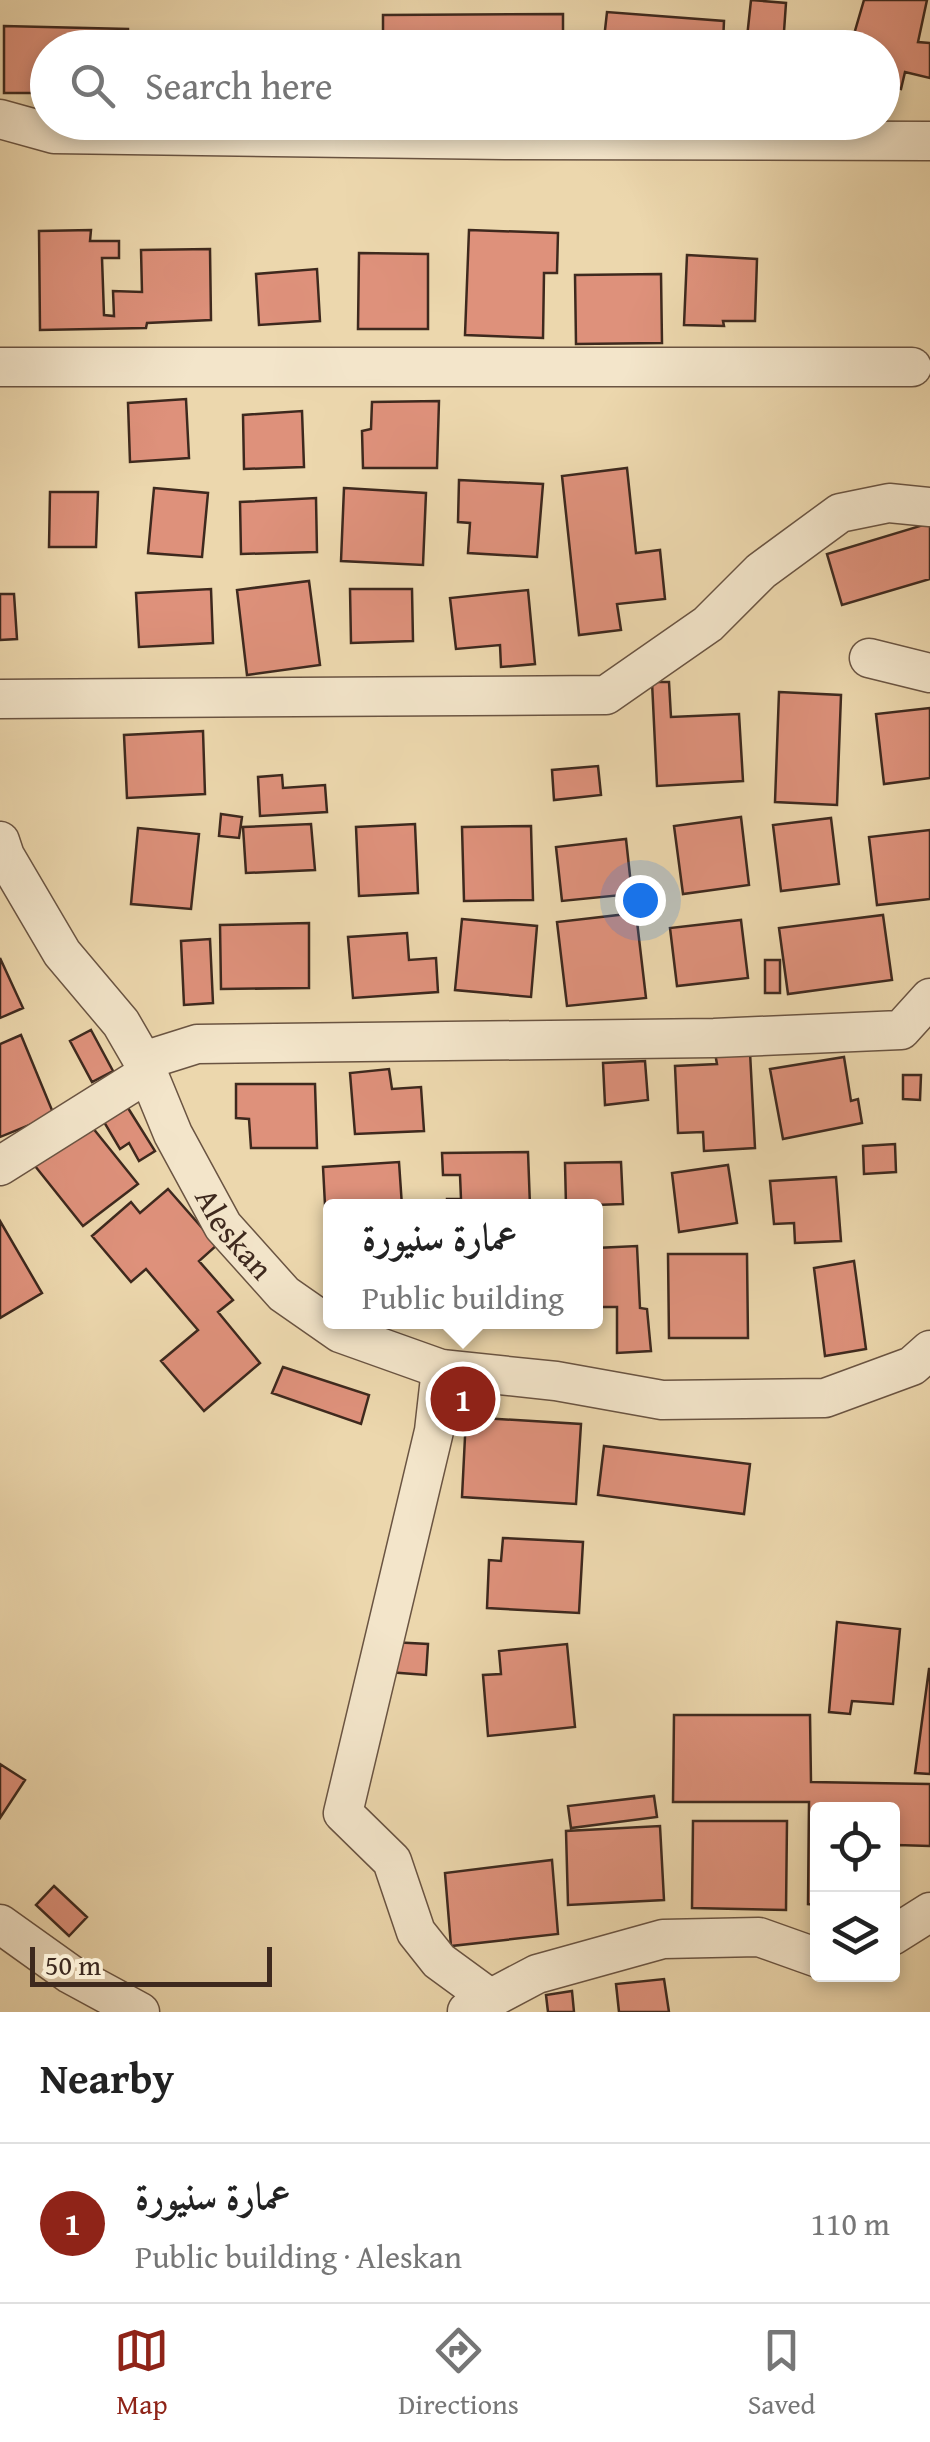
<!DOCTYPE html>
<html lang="en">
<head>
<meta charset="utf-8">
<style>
  body { margin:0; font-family:"Gentium Book Plus",Amiri,serif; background:#f6f6f6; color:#222 }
  .controls { position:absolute; right:30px; bottom:30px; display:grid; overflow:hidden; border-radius:10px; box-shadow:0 5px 15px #0003 }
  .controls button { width:90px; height:90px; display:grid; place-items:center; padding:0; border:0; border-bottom:2px solid #e0e0e0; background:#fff; color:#222; font:50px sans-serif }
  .scale { position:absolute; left:30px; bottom:25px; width:242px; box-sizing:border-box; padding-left:10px; border:5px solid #3e291e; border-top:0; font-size:28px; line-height:35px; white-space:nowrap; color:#3e291e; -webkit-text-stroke:8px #f3e5ca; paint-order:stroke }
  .you { position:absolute; left:640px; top:900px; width:35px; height:35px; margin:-25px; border:8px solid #fff; border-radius:50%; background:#1a73e8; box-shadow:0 0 0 15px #1a73e833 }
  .badge { display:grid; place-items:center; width:65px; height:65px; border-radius:50%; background:#8f2418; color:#fff; font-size:32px; font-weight:700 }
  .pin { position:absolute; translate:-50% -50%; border:5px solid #fff; box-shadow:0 2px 10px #0006 }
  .popup { position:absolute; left:323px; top:1199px; width:280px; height:130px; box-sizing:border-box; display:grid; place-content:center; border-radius:10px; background:#fff; filter:drop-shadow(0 2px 8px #0005); font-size:32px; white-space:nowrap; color:#767676 }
  .popup b { font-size:38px; color:#222 }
  .popup::after { content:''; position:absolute; left:50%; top:100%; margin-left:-20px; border:20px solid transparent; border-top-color:#fff }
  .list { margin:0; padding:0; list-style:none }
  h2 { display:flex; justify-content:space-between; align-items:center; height:130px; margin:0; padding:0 40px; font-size:42px }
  h2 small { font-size:32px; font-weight:400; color:#767676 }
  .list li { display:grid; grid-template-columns:65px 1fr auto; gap:30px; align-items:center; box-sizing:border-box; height:160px; padding:0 40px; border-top:2px solid #e0e0e0 }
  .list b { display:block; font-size:38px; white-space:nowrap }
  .list p { margin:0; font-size:32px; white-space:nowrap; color:#767676 }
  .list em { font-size:32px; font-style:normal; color:#767676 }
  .icon { flex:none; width:55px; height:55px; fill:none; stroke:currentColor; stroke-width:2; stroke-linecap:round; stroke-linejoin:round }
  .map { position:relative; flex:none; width:930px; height:2012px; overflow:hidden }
  .search { position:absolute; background:#fff; box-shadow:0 5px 15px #0003; left:30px; right:30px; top:30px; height:110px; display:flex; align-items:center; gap:25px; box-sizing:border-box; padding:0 35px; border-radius:55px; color:#767676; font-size:38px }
  .sheet { height:290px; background:#fff }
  nav { display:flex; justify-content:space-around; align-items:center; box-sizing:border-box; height:140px; border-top:2px solid #e0e0e0; background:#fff; font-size:28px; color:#767676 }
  nav a { display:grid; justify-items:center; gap:5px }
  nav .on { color:#8f2418 }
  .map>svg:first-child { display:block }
  .building { fill:#de917b; stroke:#3e291e; stroke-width:2.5 }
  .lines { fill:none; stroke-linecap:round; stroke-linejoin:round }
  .minor-casing { stroke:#6a5442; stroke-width:41 }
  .minor { stroke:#f3e5ca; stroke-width:38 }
  .labels { text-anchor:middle; stroke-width:8; stroke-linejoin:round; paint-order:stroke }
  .street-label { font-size:32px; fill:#3e291e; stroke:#f3e5ca }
</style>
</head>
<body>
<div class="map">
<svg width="930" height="2012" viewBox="0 0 930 2012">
  <rect width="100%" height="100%" fill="#ecd7ad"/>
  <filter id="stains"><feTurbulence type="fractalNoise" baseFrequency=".002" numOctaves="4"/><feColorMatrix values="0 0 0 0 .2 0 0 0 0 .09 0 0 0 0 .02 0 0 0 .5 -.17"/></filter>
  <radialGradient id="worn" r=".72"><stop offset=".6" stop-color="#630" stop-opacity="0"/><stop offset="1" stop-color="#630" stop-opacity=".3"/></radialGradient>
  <path class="building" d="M751,0L786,3L783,46L794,48H603L607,12L724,21L723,43L746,47Z
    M864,0H927L918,42L930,43V78L905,72L901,89L882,84V48H850Z
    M563,14V48H383V15Z
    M4,26L128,29V48H48V93H4Z
    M91,230L90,241H119V258H102L104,315L114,316L113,291L142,292L141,250L210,249L211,320L147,323L146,328L40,330L39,231Z
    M469,230L558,233L557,273H544L543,338L465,335Z
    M359,253L428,254V329H358Z
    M687,255L757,259L755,321H723L724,326L684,325Z
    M317,269L320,321L259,325L256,274Z
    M661,274L662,343L576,344L575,275Z
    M186,399L189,458L130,462L128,403Z
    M439,401L437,468H363L362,431L371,429L372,402Z
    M302,411L304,467L244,469L243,415Z
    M627,468L636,553L660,550L665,599L617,604L621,630L579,635L562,476Z
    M459,480L543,484L537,557L468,553L470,523L458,522Z
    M154,488L208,493L202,557L148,553Z
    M344,488L426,493L423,565L341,561Z
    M50,492H98L96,547H49Z
    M316,498L317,552L241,554L240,502Z
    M930,523V579L842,605L827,554Z
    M309,581L320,665L247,675L237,590Z
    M211,589L213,643L139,647L136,593Z
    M350,589H412L413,641L351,643Z
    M528,590L535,664L501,667L500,645L456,649L450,598Z
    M0,594H14L17,639L0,640Z
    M652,682H669L671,717L739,714L743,781L657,786Z
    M779,692L841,695L837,805L775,802Z
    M930,708V778L884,784L876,714Z
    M203,731L205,794L127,798L124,735Z
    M598,766L601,795L554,800L552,770Z
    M282,775L283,788L325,785L327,812L260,816L258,777Z
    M221,814L242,817L239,838L219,836Z
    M741,817L749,885L683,894L674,826Z
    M831,818L839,884L781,891L773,825Z
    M311,824L315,870L246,873L243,827Z
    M415,824L418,893L359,896L356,827Z
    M531,826L533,900L464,901L462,827Z
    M138,828L199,834L191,909L131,904Z
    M930,830V899L877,905L869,837Z
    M626,839L632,894L562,901L556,847Z
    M636,913L646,998L567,1006L557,922Z
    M883,915L892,980L788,994L779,928Z
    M462,919L537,926L531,997L455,990Z
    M741,920L748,978L677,986L670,928Z
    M309,923V988L221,989L220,925Z
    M407,933L409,960L436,958L438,992L353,998L348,937Z
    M210,939L213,1003L184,1005L181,941Z
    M0,958L23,1008L0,1018Z
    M765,960H780V993H765Z
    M91,1030L113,1071L92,1082L70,1041Z
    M21,1035L54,1115L0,1137V1044Z
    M750,1052L755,1148L704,1151L703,1132L678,1133L675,1066L717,1064L715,1053Z
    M844,1057L851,1101L858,1099L862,1123L783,1139L770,1069Z
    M645,1061L648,1100L605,1105L603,1063Z
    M389,1069L392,1089L421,1087L424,1131L355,1134L350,1073Z
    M903,1075H921L920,1100L903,1099Z
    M236,1084H315L317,1148H251L249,1119L236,1118Z
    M128,1108L155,1151L139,1161L129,1143L120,1149L104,1122Z
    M88,1122L138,1184L83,1226L35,1166Z
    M895,1144L896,1172L864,1174L863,1146Z
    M528,1152L530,1206H447V1199H461L460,1175H443L442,1153Z
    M399,1162L402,1206H330V1243H327L323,1167Z
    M621,1162L623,1204L566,1206L565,1163Z
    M728,1165L737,1223L679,1232L672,1173Z
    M836,1177L841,1241L795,1243L794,1223L774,1224L770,1181Z
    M168,1189L217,1245L199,1261L233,1300L218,1312L260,1363L204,1411L161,1361L198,1330L146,1269L131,1282L92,1236L131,1202L140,1213Z
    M0,1221L42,1293L0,1318Z
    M637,1246L640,1308L647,1309L651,1351L617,1353V1307H596V1248Z
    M668,1254H747L748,1338H669Z
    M854,1261L866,1349L825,1356L814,1268Z
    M283,1367L369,1395L361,1424L272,1393Z
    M466,1417L581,1424L576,1504L462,1497Z
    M604,1446L750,1464L744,1514L598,1495Z
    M503,1538L583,1542L579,1613L487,1608L489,1560L501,1561Z
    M837,1622L900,1629L893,1704L852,1701L850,1714L829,1712Z
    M391,1642L428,1644L426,1675L388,1672Z
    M567,1644L575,1727L488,1736L483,1675L501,1674L499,1651Z
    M929,1669H930V1774L915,1773Z
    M674,1715H810L811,1782L930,1784V1846L897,1845V1905H892V1810H818V1905L808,1904L809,1802H673Z
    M0,1764L25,1780L0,1818Z
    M654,1796L657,1817L571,1828L568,1806Z
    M693,1821H787L786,1910L692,1908Z
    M660,1826L664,1900L568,1905L566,1831Z
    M552,1860L558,1934L451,1946L445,1873Z
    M54,1886L87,1917L69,1936L36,1905Z
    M664,1979L669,2012H619L616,1984Z
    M572,1991L574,2012H548L546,1995Z"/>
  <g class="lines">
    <defs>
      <g id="minor">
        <path d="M0,119L54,134L505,140L930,141"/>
        <path d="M0,367H912"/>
        <path d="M869,658L930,673"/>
        <path d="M0,699L606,695L708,624L761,571L840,513L889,503L930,507"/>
        <path id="s1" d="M0,841L5,856L62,953L121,1023L143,1061L173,1134L223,1226L284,1294L340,1333L441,1369L556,1381L662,1400L825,1398L912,1366L930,1350"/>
        <path d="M143,1061L197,1044L714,1038L901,1030L930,998"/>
        <path d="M0,1166L148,1073"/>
        <path d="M441,1369L434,1431L343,1813L392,1861L416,1932L439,1961L491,1999"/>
        <path d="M0,1924L70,1974L140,2012"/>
        <path d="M892,1936L930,1912"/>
        <path d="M467,2011L537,1974L663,1939L759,1937L818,1958"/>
      </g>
    </defs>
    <use href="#minor" class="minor-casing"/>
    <use href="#minor" class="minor"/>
  </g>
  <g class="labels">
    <g class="street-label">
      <text dy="11" stroke="none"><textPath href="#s1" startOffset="460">Aleskan</textPath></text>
    </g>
  </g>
  <rect width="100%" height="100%" filter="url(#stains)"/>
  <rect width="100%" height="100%" fill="url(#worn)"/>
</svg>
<div class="controls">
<button><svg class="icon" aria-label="locate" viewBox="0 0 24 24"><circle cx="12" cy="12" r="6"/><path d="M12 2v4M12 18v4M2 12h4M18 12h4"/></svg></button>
<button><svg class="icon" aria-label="layers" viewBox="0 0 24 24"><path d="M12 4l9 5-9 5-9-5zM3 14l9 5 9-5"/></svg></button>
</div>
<div class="scale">50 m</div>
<div class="you"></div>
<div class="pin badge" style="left:463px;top:1399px">1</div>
<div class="popup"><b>عمارة سنيورة</b>Public building</div>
<div class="search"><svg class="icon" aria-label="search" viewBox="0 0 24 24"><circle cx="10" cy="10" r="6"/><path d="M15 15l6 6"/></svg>Search here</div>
</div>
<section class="sheet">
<h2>Nearby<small></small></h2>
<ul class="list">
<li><span class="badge">1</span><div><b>عمارة سنيورة</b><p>Public building · Aleskan</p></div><em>110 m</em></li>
</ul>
</section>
<nav>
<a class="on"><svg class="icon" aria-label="map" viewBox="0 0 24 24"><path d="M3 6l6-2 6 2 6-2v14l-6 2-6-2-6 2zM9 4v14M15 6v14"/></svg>Map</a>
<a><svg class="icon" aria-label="directions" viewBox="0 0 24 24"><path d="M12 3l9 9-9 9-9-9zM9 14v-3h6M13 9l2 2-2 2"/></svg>Directions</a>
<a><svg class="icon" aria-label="saved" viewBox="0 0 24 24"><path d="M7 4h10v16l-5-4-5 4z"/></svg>Saved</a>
</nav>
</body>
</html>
